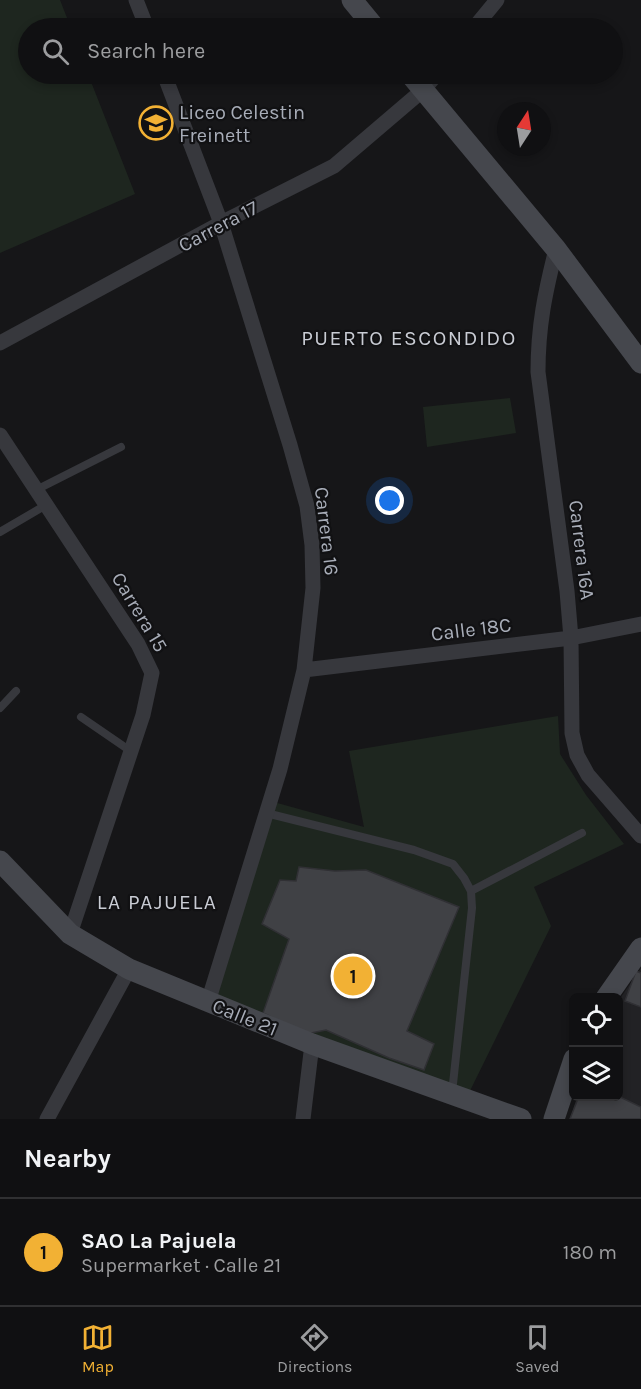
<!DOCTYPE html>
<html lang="en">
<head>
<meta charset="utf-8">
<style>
  body { margin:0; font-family:Karla,sans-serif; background:#1e1e20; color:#f1f3f6 }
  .controls { position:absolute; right:18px; bottom:18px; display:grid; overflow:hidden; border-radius:9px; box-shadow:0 3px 9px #0003 }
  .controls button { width:54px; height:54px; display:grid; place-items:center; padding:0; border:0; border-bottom:2px solid #303032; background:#101012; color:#f1f3f6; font:30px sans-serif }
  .compass { position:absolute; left:497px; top:102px; width:54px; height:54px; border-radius:50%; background:#101012; box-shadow:0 3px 9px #0003; rotate:12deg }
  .you { position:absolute; left:390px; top:501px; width:21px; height:21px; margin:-15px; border:4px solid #fff; border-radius:50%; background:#1a73e8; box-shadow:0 0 0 9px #1a73e833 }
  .badge { display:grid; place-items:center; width:39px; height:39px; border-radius:50%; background:#f2b134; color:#111; font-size:20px; font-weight:700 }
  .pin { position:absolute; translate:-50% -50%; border:3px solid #fff; box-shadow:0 2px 6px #0006 }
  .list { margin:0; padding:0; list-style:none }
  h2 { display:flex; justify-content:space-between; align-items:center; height:78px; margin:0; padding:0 24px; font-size:26px }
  h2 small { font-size:20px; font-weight:400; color:#9c9d9f }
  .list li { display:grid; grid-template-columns:39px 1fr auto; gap:18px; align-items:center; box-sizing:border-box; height:108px; padding:0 24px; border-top:2px solid #303032 }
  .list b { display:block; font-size:22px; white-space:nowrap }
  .list p { margin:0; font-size:20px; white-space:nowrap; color:#9c9d9f }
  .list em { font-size:20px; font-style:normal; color:#9c9d9f }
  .icon { flex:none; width:33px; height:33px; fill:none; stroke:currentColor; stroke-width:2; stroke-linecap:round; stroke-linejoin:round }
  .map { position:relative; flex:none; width:641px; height:1119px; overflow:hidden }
  .search { position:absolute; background:#101012; box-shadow:0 3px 9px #0003; left:18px; right:18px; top:18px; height:66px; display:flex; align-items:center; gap:15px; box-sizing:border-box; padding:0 21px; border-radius:33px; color:#9c9d9f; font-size:22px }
  .sheet { height:186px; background:#101012 }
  nav { display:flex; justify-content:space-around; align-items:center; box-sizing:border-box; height:84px; border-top:2px solid #303032; background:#101012; font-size:16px; color:#9c9d9f }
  nav a { display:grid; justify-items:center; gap:3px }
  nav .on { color:#f2b134 }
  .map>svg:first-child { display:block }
  .built { fill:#222225 }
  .green { fill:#1e261f }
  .building { fill:#404145; stroke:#303034; stroke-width:1.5 }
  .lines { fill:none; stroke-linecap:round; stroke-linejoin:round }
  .service { stroke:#37383d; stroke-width:8 }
  .minor { stroke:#37383d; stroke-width:15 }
  .secondary { stroke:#45474d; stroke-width:21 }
  .labels { text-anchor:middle; stroke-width:4.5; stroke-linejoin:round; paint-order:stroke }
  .poi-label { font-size:20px; fill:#a8adb8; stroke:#111113; text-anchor:start }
  .street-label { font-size:20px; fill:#a8adb8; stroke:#111113 }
  .neighbourhood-label { font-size:21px; letter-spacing:1.5px; fill:#c9ccd4; stroke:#111113 }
</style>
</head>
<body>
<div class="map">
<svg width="641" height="1119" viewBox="0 0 641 1119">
  <rect width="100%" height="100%" fill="#161618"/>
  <path class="built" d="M641,968V1119H570L577,1097L618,1096L619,1000Z"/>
  <path class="green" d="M0,0H60L71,28H28V74H88L135,194L0,253Z
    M510,398L516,433L427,447L423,407Z
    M558,716L560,754L586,795L624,844L534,887L551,926L466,1099L208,1002L270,801L364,827L349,751Z"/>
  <path class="building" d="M299,867L335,871L366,870L459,907L407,1031L434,1044L424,1070L389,1058L326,1030L306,1034L263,1013L289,939L262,924L280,880L296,881Z
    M636,971L641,973V1007L625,1001Z
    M579,1096H618L641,1107V1119H570Z"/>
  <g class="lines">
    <path class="service" d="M36,490L121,447
      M0,532L46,505
      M0,708L16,691
      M81,717L132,752
      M266,813L414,850L453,864L464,878L471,891L472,908L452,1093
      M471,891L582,833"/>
    <path class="minor" d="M136,0L147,28
      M474,28L497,0
      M164,74L221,223L290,445L307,506L312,545L313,588L304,670L280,769L208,1002
      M556,249C545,293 538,326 538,372L567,591L571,638L572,733L577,755L588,775L641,836
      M0,343L221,223L334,166L423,90L437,74
      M0,435L138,644L152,673L143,715L70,934
      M304,670L571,638L641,624
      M47,1119L129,969
      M303,1119L312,1044"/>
    <path class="secondary" d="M352,0L375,28
      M410,74L556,249L641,363
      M0,861L70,934L129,969L312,1044L521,1119
      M606,998L641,948
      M554,1119L574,1059"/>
  </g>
  <defs>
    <symbol id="school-ring" viewBox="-11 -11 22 22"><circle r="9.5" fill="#111113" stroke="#f2b134" stroke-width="1.5"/><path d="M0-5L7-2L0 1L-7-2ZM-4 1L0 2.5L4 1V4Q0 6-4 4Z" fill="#f2b134"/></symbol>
  </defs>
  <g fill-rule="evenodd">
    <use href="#school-ring" x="137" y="104" width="38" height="38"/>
  </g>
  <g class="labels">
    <g class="poi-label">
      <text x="179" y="119">Liceo Celestin<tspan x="179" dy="23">Freinett</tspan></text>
    </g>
    <g class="street-label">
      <text transform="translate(218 226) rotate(-28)" y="7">Carrera 17</text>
      <text transform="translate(327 531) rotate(83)" y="7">Carrera 16</text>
      <text transform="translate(582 550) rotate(83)" y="7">Carrera 16A</text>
      <text transform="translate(140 612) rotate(59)" y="7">Carrera 15</text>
      <text transform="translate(471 629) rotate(-7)" y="7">Calle 18C</text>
      <text transform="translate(245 1017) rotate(22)" y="7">Calle 21</text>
    </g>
    <g class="neighbourhood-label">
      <text x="409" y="345">PUERTO ESCONDIDO</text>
      <text x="157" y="909">LA PAJUELA</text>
    </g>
  </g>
</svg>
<div class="controls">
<button><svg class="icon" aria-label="locate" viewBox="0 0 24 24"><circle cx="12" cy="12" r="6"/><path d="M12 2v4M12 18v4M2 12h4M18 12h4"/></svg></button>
<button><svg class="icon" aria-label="layers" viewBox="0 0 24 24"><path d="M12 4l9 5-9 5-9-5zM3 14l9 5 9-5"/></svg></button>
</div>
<svg class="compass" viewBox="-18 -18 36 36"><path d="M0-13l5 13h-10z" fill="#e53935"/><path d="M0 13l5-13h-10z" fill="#9c9d9f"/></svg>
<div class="you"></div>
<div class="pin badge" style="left:353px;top:976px">1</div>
<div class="search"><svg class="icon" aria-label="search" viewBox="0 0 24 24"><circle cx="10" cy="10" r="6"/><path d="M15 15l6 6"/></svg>Search here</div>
</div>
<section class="sheet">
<h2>Nearby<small></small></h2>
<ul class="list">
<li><span class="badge">1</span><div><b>SAO La Pajuela</b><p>Supermarket · Calle 21</p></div><em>180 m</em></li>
</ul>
</section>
<nav>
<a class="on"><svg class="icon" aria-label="map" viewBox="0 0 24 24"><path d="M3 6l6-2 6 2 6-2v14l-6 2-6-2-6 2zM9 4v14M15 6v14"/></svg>Map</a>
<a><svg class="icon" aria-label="directions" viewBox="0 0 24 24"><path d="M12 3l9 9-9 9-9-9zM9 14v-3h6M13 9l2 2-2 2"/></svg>Directions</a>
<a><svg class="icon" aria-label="saved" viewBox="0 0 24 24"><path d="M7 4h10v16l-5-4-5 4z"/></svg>Saved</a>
</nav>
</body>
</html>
